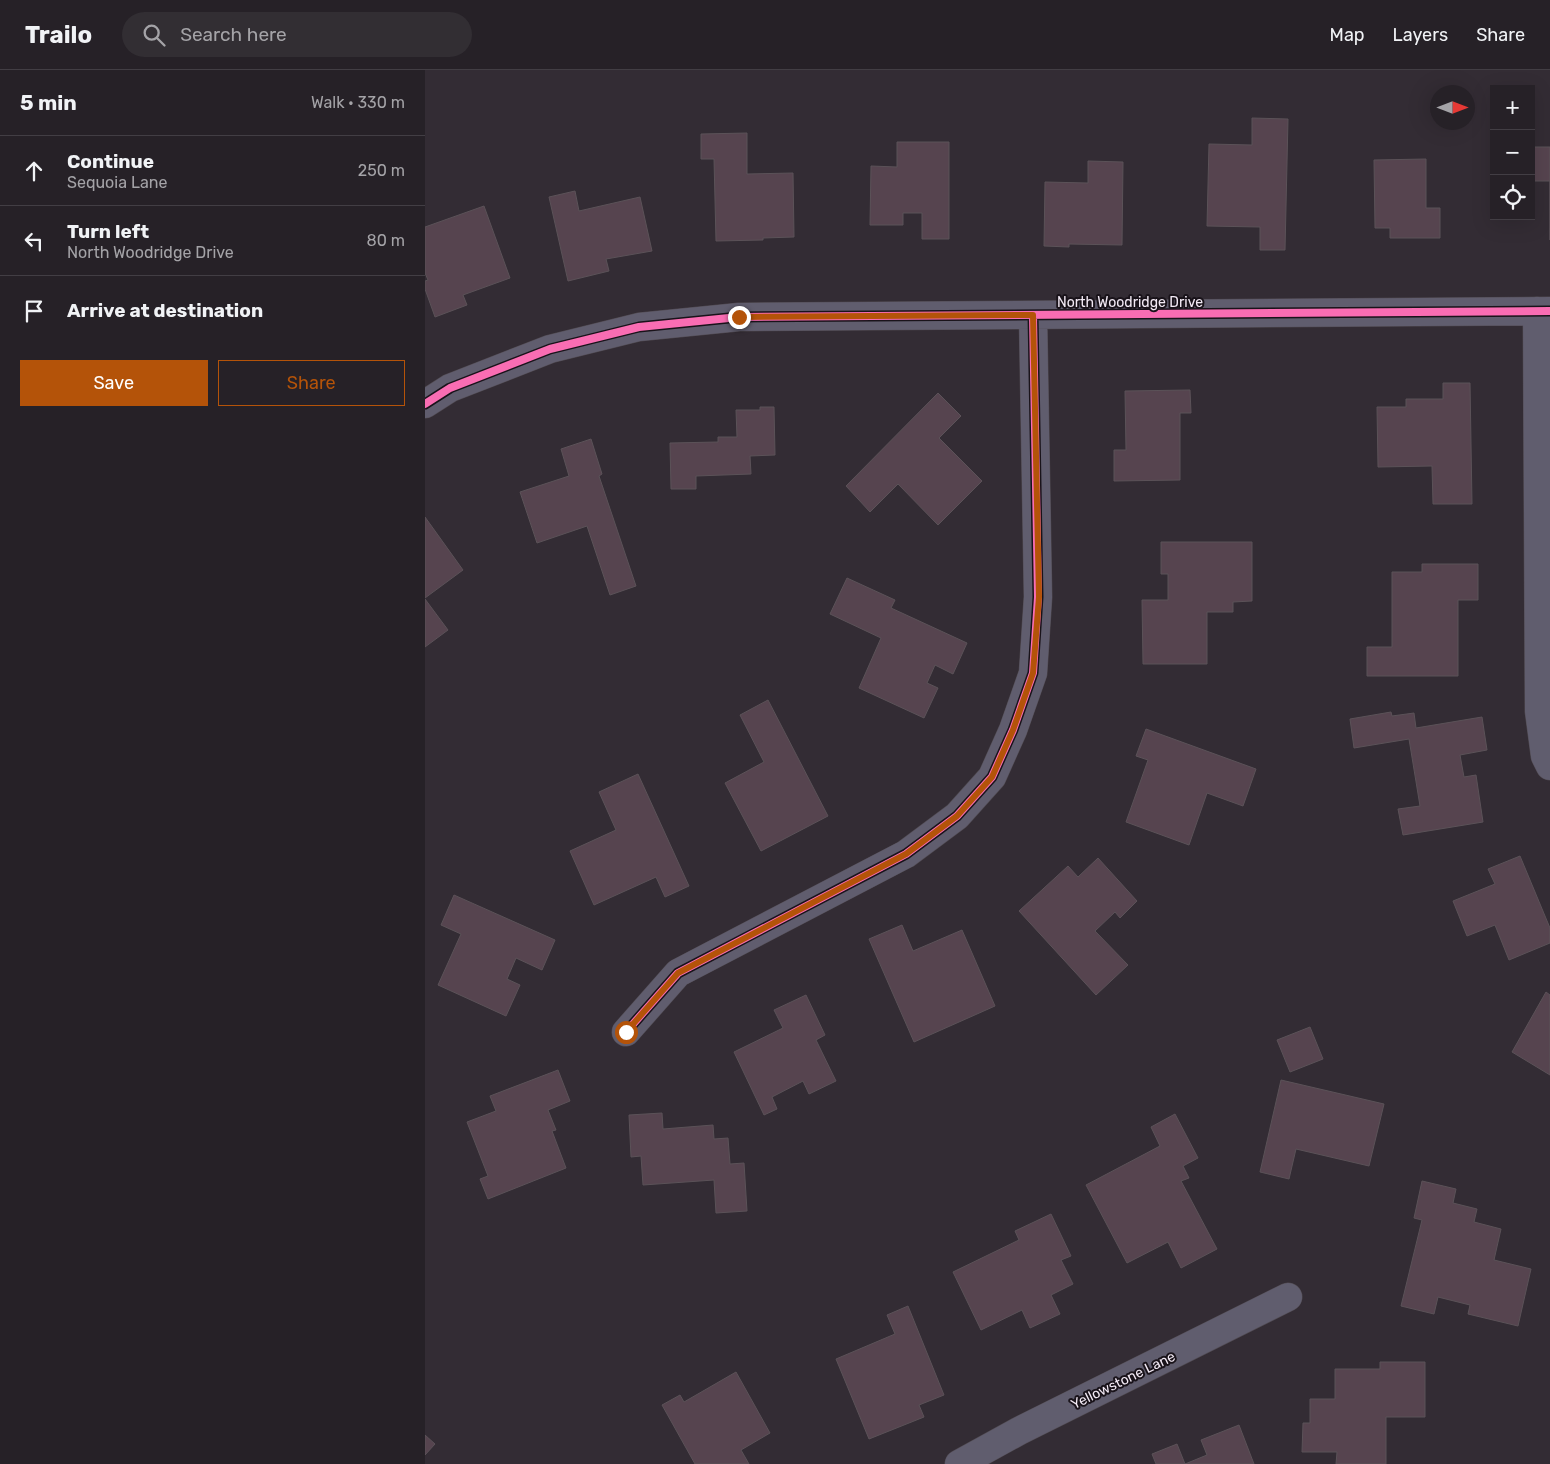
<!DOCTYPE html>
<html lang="en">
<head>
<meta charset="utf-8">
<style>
  body { margin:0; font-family:Rubik,sans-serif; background:#322e33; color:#f1f3f6 }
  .controls { position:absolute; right:15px; top:15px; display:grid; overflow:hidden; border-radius:0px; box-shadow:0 5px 20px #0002 }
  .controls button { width:45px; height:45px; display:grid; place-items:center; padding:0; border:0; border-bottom:1px solid #423e44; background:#262127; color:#f1f3f6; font:25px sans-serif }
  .compass { position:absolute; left:1005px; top:15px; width:45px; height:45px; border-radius:50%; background:#262127; box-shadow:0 5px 20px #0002; rotate:90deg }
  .stop { position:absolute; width:15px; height:15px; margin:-11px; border:4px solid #b45309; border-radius:50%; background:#fff }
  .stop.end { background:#b45309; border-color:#fff; box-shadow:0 1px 5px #0008 }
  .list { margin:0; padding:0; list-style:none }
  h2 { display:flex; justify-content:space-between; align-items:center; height:65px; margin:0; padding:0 20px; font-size:21px }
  h2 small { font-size:16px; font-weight:400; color:#a4a3a7 }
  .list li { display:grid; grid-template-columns:32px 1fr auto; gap:15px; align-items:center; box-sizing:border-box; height:70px; padding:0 20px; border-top:1px solid #423e44 }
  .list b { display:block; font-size:19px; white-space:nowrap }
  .list p { margin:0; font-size:16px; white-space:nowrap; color:#a4a3a7 }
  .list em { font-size:16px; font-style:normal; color:#a4a3a7 }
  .actions { display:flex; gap:10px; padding:15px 20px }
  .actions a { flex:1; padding:11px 0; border:1px solid #b45309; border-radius:0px; text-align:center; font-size:18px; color:#b45309 }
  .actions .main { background:#b45309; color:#fff }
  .icon { flex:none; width:28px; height:28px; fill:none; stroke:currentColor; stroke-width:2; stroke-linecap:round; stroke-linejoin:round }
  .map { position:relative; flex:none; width:1125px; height:1394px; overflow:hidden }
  header { display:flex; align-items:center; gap:30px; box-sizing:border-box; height:70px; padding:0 25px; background:#262127; border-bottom:1px solid #423e44 }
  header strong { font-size:24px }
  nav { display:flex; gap:28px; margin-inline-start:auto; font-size:18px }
  .search { width:350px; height:45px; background:#322e33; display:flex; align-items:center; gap:12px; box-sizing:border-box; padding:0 18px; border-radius:28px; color:#a4a3a7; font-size:19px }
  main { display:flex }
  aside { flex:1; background:#262127 }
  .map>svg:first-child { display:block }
  .building { fill:#56444f; stroke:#5b5258 }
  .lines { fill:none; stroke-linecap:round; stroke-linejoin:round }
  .minor-casing { stroke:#514b52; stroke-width:29 }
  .minor { stroke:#605d6e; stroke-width:28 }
  .cycleway-casing { stroke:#19131a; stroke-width:11 }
  .cycleway { stroke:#f96db3; stroke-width:8 }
  .route { stroke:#b45309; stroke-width:6 }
  .labels { text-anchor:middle; stroke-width:4; stroke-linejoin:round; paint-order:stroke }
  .street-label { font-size:14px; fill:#f3eaf5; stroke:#19131a }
</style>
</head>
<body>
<header>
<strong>Trailo</strong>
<div class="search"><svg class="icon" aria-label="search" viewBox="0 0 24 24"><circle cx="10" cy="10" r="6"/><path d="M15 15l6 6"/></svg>Search here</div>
<nav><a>Map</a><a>Layers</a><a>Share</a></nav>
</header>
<main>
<aside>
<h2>5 min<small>Walk · 330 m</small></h2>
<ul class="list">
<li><svg class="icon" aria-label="ahead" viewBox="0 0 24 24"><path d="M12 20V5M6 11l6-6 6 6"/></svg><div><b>Continue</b><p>Sequoia Lane</p></div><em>250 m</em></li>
<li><svg class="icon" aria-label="left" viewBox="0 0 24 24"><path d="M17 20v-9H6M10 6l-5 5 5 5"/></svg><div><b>Turn left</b><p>North Woodridge Drive</p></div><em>80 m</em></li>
<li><svg class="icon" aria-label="arrive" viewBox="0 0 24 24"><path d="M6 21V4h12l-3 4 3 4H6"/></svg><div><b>Arrive at destination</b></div></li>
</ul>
<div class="actions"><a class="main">Save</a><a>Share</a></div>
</aside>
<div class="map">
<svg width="1125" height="1394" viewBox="0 0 1125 1394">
  <rect width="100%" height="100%" fill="#332c34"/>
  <path class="building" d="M827,48L863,49L860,180H835V157L782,156L784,74L827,75Z
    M322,63V104L368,103L369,167L338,168V170L291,171L289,89H276V64Z
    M472,72H524V169H497V143H478V155H445L446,96L472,97Z
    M1106,77H1125V170V111H1106Z
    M1001,89V138H1015V168H965V158H950L949,90Z
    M663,91L698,92L697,175L644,174V177L619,176L620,112L663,113Z
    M150,121L154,141L215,127L227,181L181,189L184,201L143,211L124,127Z
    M59,136L85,208L38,225L42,235L10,247L0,219V211L3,210L0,203V157Z
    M1018,313H1045L1047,434H1008L1007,396L953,397L952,337H981V329H1018Z
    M765,320L766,343H755V410L689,411V380H701L700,321Z
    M513,323L536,346L514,368L557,411L513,455L473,414L445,442L421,416Z
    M335,337H349L350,385L325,386L326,404L271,406V419H246L245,373L293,372V367H312L311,340H335Z
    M166,369L177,404L174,406L211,516L185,525L162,456L112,473L95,422L144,406L136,379Z
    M0,447L38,500L0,528Z
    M736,472H827V531L808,532V542H782V594H718L717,530H743V504H736Z
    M997,494H1053V530H1033V606H942V577H967V502H997Z
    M422,508L470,530L466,538L542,573L528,604L510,595L502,613L513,618L499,648L434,618L456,568L405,544Z
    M0,529L23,560L0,577Z
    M343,630L403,746L336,781L300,713L339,692L315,645Z
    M966,642L967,646L989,643L991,658L1057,647L1062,680L1035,685L1039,707L1051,705L1058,752L978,765L973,739L995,736L984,669L929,678L925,649Z
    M721,659L831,699L818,736L782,723L764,775L701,752L723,690L711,686Z
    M213,704L264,816L240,827L231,807L169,835L145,781L191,760L174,722Z
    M1095,786L1125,858V873L1084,890L1070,855L1042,866L1028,831L1070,814L1063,799Z
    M673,788L712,831L695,848L690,842L670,861L703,895L671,925L594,841L643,796L653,807Z
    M29,825L130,870L117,900L91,888L82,909L95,915L81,946L13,915L36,864L16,855Z
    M477,855L488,881L537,860L570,936L489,972L444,869Z
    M1121,922L1125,925V1005L1087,982Z
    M381,925L400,965L391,970L411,1011L384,1024L378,1011L347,1027L352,1039L339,1045L309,982L358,958L349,940Z
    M885,957L898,989L865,1002L852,970Z
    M133,1000L145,1031L123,1040L131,1060L127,1061L141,1098L63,1129L55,1109L63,1106L42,1052L71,1041L65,1026Z
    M856,1010L959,1034L944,1096L871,1079L864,1109L835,1102Z
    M237,1043L238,1059L288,1055L289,1069L303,1068L305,1094L319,1093L322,1141L291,1143L289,1110L218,1115L216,1086L206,1087L204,1045Z
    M750,1044L773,1088L758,1096L764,1108L756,1111L792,1179L756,1198L743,1172L702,1193L661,1115L735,1076L726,1057Z
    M997,1111L1031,1119L1028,1133L1052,1139L1049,1152L1076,1159L1069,1190L1106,1199L1093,1256L1043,1244L1045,1235L1013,1227L1009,1244L976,1236L997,1150L989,1148Z
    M626,1144L646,1186L636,1190L648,1214L626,1225L635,1244L605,1258L597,1240L556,1260L528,1202L594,1170L590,1161Z
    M483,1236L519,1325L494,1335L499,1347L444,1369L411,1289L470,1264L462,1245Z
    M955,1292H1000V1347H961V1394H911L912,1382H877L878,1353H885V1329H910V1299H955Z
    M311,1302L345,1363L316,1380L324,1394H270L237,1335L255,1325L259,1332Z
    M814,1355L829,1394H731L727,1384L752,1374L760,1394L782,1385L776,1370Z
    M0,1365L10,1374L0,1385Z"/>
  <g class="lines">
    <defs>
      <path id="minor" d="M1112,241L1114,641L1120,686L1125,696
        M0,334L25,318L125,279L214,257L314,247L1125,241
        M201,962L253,903L481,784L532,746L567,707L588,660L608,603L613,527L608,245
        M534,1394L594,1361L863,1227"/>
    </defs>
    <use href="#minor" class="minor-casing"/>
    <use href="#minor" class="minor"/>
    <defs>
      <path id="cycleway" d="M0,334L25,318L125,279L214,257L314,247L1125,241
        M201,962L253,903L481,784L532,746L567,707L588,660L608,603L613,527L608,245"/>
    </defs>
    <use href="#cycleway" class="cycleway-casing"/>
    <use href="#cycleway" class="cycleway"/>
  </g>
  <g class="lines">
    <path class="route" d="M201,962L253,903L481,784L532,746L567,707L588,660L608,603L614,527L608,245L314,247"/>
  </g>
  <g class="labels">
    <g class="street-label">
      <text x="705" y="237">North Woodridge Drive</text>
      <text transform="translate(698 1310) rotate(-26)" y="5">Yellowstone Lane</text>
    </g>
  </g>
</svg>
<div class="controls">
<button>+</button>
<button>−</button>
<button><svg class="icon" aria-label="locate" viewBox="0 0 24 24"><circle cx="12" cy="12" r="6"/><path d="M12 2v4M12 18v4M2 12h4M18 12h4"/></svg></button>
</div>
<svg class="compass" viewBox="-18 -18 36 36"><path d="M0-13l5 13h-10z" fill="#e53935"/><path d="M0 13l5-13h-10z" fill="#a4a3a7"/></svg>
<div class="stop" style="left:201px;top:962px"></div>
<div class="stop end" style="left:314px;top:247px"></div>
</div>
</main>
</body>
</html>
